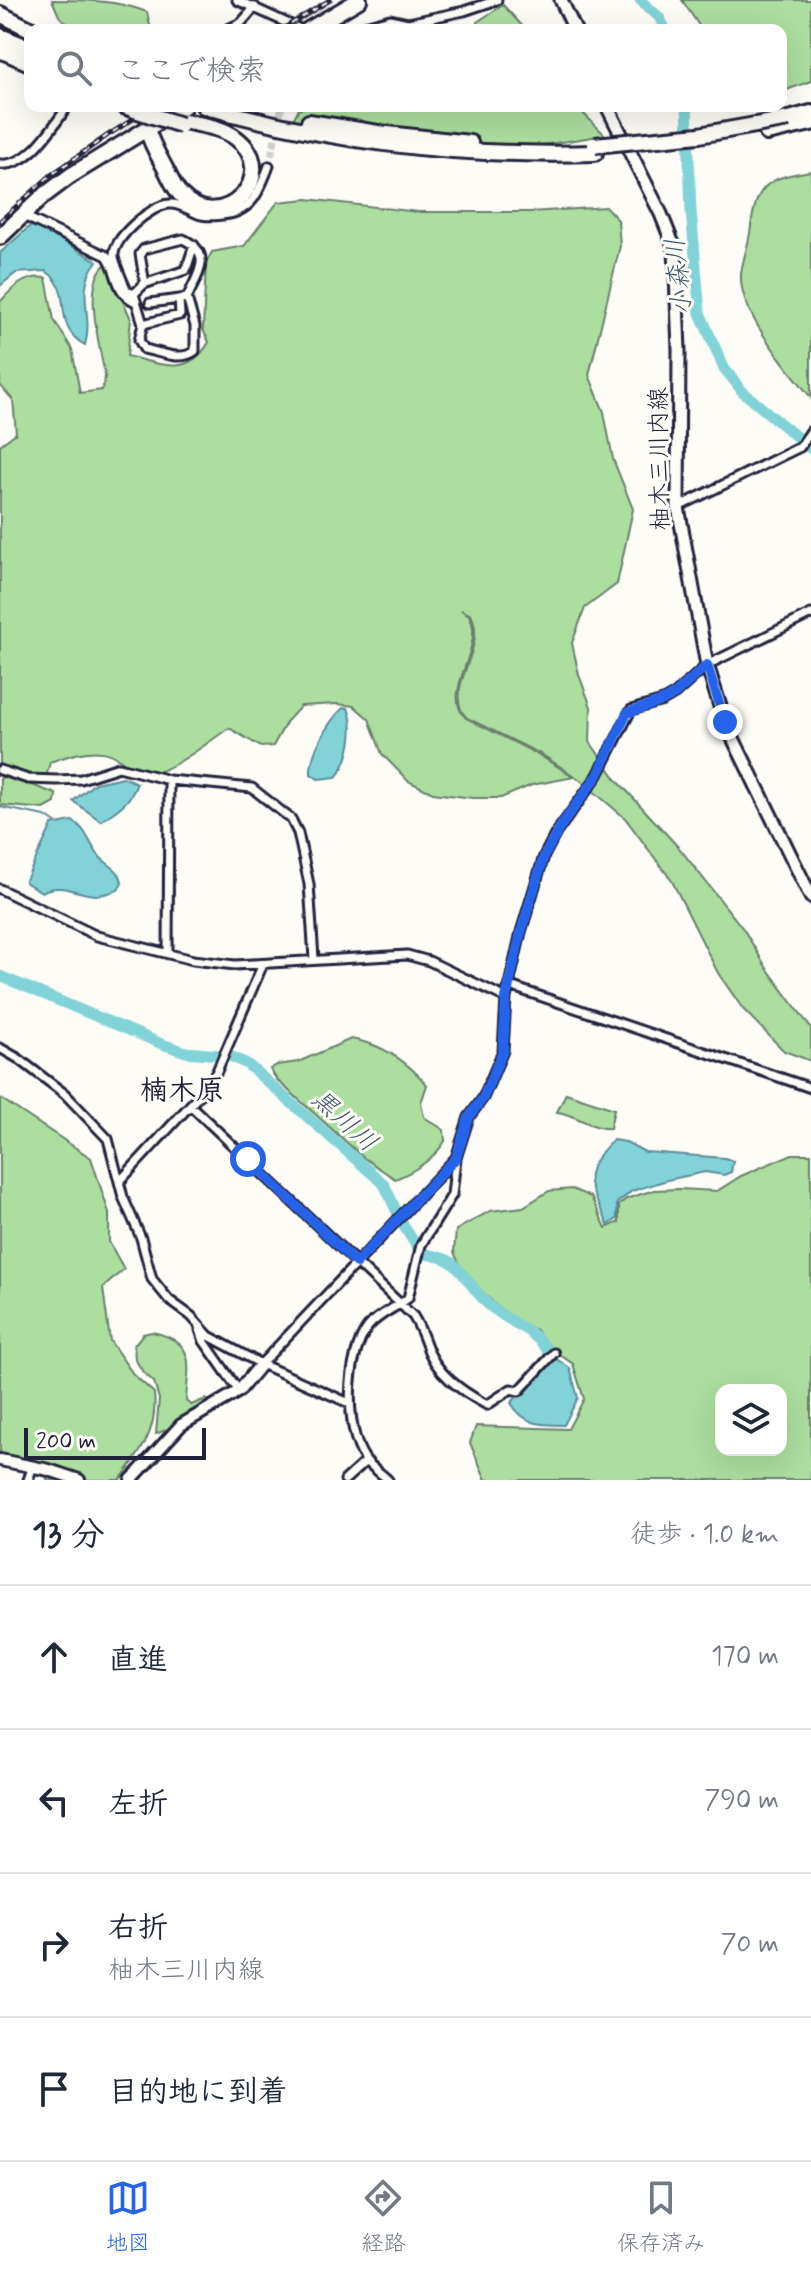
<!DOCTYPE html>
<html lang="ja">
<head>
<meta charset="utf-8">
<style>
  body { margin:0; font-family:Mynerve,"Klee One",sans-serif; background:#f6f6f7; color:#1f2937 }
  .controls { position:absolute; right:24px; bottom:24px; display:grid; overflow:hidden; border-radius:16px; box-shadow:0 8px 32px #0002 }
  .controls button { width:72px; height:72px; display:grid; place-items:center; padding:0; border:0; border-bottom:2px solid #e0e1e3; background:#fff; color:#1f2937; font:40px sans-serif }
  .scale { position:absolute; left:24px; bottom:20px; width:182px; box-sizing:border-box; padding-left:8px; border:4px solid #22223b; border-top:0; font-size:22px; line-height:28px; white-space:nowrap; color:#22223b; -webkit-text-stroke:6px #fdfcf7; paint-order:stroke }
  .stop { position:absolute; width:24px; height:24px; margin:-18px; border:6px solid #2563eb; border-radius:50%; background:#fff }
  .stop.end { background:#2563eb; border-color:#fff; box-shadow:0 2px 8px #0008 }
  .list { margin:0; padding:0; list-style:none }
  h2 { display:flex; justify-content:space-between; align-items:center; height:104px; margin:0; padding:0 32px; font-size:34px }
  h2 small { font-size:26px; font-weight:400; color:#747a83 }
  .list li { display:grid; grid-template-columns:52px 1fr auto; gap:24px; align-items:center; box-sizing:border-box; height:144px; padding:0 32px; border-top:2px solid #e0e1e3 }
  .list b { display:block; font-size:30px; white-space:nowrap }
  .list p { margin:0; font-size:26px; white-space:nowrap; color:#747a83 }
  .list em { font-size:26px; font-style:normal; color:#747a83 }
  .icon { flex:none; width:44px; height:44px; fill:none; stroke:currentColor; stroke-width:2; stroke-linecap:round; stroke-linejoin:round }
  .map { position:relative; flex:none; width:811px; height:1480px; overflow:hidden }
  .search { position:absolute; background:#fff; box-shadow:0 8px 32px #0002; left:24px; right:24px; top:24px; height:88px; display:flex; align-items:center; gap:20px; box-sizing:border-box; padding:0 28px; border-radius:16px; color:#747a83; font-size:30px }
  .sheet { height:680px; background:#fff }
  nav { display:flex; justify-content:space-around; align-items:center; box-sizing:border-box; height:112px; border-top:2px solid #e0e1e3; background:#fff; font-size:22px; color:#747a83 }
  nav a { display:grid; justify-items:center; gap:4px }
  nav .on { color:#2563eb }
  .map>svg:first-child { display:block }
  .green { fill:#acde9f; stroke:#67806d; stroke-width:2; fill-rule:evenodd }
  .water { fill:#81d3d8; stroke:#5b8c99; stroke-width:2 }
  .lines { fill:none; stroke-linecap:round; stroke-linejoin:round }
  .stream { stroke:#5b8c99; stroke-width:2 }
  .river { stroke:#81d3d8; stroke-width:11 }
  .street-tunnel { stroke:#d1d0d1; stroke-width:7; stroke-dasharray:7 3.5; stroke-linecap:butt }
  .street-casing { stroke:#22223b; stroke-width:13 }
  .secondary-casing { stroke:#22223b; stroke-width:16 }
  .primary-casing { stroke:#22223b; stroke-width:17 }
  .highway-casing { stroke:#22223b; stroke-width:20 }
  .street { stroke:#fdfcf7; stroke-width:7 }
  .secondary { stroke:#fdfcf7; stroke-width:10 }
  .primary { stroke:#fdfcf7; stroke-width:11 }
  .highway { stroke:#fdfcf7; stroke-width:14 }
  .rail-casing { stroke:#22223b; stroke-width:5 }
  .rail { stroke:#fdfcf7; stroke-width:2; stroke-dasharray:6; stroke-linecap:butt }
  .highway-bridge-casing { stroke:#22223b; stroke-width:20; stroke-linecap:butt }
  .highway-bridge { stroke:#fdfcf7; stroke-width:14 }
  .route { stroke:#2563eb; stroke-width:10 }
  .labels { text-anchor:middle; stroke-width:6; stroke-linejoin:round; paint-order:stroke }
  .street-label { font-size:24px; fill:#22223b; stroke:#fdfcf7 }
  .water-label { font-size:26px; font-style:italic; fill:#3e576a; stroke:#fdfcf7 }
  .quarter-label { font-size:28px; font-weight:bold; fill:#22223b; stroke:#fdfcf7 }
</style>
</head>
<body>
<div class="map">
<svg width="811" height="1480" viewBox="0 0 811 1480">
  <rect width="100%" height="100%" fill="#fdfcf7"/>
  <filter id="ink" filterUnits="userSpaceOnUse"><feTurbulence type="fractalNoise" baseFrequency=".0125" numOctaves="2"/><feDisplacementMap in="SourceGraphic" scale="16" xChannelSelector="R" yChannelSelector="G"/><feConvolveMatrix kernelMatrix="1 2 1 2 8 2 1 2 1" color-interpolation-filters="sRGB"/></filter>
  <g filter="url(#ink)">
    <path class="green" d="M52,0C85,0 117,0 147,12L151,30H74L59,16Z
      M682,0H811V81L781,92V30H702Z
      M503,5L526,30H476L477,22Z
      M307,106H576L605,135L517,149L384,150L323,141L300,130L293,120L298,110Z
      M811,171V398C789,368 739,315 741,275C742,261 748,247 750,233C756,186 764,178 811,171Z
      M307,199L418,212H530L606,207L618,220L620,246L589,375L604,412L613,459L633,509L617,584L585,608L572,643L579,675L591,707L590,742L616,779L680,849L744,930L766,967L811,1028V1061L784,1051L743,1009L718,973L672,881L625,818L579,779L541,754L467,718C440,692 489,648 471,615L461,610L469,615C487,648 439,692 466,718L539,755L574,777L532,785L501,798H473L433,793L408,781L382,754L369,719L354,706L337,704L301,706L287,721L273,746L261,747L229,728C211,740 169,774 149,773C133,772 124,760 110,754C92,747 67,756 50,762L46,777L23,775L0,764V445L16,433L13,400L0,385V302C13,287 26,275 46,278L54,320L72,349L80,393L102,390L105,377C101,349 81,283 106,264L131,319L127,356C159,364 189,378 209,342L203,330L206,263L212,252L244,246L278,202Z
      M5,775L56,794L55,803L44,809L0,805V779Z
      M351,1039C382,1044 407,1061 427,1085L421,1103L424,1117L444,1130L445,1141C435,1158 414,1172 395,1179L364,1158L277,1080L270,1069L277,1065L298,1062Z
      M566,1093L614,1109L610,1128C594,1130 575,1114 557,1112Z
      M0,1098L91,1158L109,1213V1242L124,1269L103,1288L110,1341L133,1374L154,1393C158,1430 141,1452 120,1480H47V1477L0,1461Z
      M792,1154H811V1480H486L470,1443L476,1426L568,1429L584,1399L573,1364L550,1348L536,1330L511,1320L463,1273L454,1252L456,1230L490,1211L523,1207L549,1191L572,1189L591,1197L606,1228L619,1222V1205L626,1199L654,1190L679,1189L717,1191L741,1176ZM721,1390H781V1450H721Z
      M152,1332C198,1342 188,1365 186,1401L191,1405L206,1399L210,1402L180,1424L156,1434L159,1399L154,1382L143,1372L135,1359L134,1345L143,1334Z"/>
    <path class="water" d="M37,226L97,261C74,290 94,314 85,345C55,329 69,299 56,281C54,277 50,274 46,271L16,273L0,286V253L29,227Z
      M343,708H348C356,727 350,762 336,777L318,779L311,774C310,753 328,722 343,708Z
      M123,777L137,783C131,802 116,811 101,821L73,801L95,783Z
      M72,821C88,829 89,846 101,858C110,867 120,869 122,883L118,890C112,892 105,894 99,895C80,896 60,881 42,892L25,882L52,825Z
      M613,1140L626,1142L645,1152L725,1158L733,1161L731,1172L724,1175L705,1172L667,1180L632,1191L617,1203V1219L608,1225C591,1185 575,1177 613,1140Z
      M552,1356L570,1368L578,1398L564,1425C541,1425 524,1425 511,1403Z"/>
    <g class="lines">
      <path class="stream" d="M0,807L45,816L57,824"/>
      <path class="river" d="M640,0L659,17L666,30
        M687,106L691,211L700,313L724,368L743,392L811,449
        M0,976L162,1044L186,1052L230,1056L247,1064L384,1184L403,1225L421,1253C430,1255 444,1257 451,1262C465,1273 476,1294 490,1306C510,1324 548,1334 553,1365"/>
      <path class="street-tunnel" d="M269,166L282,106"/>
      <defs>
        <path id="street" d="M237,0L302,30
          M324,24L350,30L390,19L408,23L464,11L497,0
          M226,30L241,23L255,7
          M0,164C30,167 52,127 68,106
          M24,216L107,256C119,273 114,293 136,302
          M145,284L140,254L144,249L183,239C215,254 197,275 187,298L150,303
          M134,294L127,291C123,281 116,267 114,257C112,238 152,205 169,204C180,203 188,210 198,214C205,217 214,216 222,215C252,213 259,192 269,166
          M187,298L195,326V351C181,362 160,352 144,349L139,340L143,324L134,294L144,284L186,270L194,245
          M143,324L180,315L179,299
          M678,507L800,447L811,431
          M0,770L28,779L57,780L81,779L119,767L169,780L252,788L291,819L298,833L309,884L314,959
          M0,889L97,936L193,960L235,965L407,955L429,961L506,998
          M168,954L169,780
          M510,986L811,1088
          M0,1048L19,1059L65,1094L108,1139L123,1197L141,1238L152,1279L169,1300L191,1316L209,1336L261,1364L349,1403
          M190,1105L413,1316C420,1327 422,1333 426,1344C435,1373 461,1391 487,1405L511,1389L519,1391L554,1353
          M121,1180L206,1088L217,1071L263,964
          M200,1330L204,1341L239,1391
          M261,1364L456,1158
          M28,1480L33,1466
          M345,1480L366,1461
          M388,1480C381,1473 371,1467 365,1459C344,1429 346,1356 368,1327C378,1314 396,1308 408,1298L421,1245L452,1195L456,1158L469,1117L483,1098L503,1051L506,998L521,932L544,856L556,833L598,775L631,710L663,701L675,694L707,665L811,614"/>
        <path id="secondary" d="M0,1460L49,1470L79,1480
          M131,1480L181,1425L239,1391L261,1364"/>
        <path id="primary" d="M561,0L575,30
          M607,106L661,214L675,249L679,350L678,507L707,665L725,722L811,897"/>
        <path id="highway" d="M0,14L32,30
          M308,30L359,0
          M0,36L30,48
          M0,50L30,63
          M124,106L135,110
          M204,106C333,143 460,157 595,153
          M789,119L811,113
          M309,122L378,133L470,143
          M147,129C151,143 158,155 165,168C170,177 174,188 181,195C223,239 283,173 236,138C222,127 201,125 184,121
          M767,133L811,123
          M0,237L42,197L70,176L184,106"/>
      </defs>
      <use href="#street" class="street-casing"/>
      <use href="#secondary" class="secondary-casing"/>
      <use href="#primary" class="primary-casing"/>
      <use href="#highway" class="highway-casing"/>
      <use href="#street" class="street"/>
      <use href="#secondary" class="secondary"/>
      <use href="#primary" class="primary"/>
      <use href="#highway" class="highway"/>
      <defs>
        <path id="rail" d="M281,30L330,0
          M0,221L51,175L108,135L154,106"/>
      </defs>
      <use href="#rail" class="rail-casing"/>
      <use href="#rail" class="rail"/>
      <defs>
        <path id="highway-bridge" d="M135,110L181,125
          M595,145L699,135L789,119"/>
      </defs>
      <use href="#highway-bridge" class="highway-bridge-casing"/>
      <use href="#highway-bridge" class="highway-bridge"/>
    </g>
  </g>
  <g class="lines" filter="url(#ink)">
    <path class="route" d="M248,1159L356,1263L456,1158L469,1117L483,1098L503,1051L506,998L521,932L544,856L562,824L598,775L627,713L663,701L675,694L707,665L725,722"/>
  </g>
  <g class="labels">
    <g class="street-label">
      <text transform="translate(659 459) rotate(-91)" y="8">柚木三川内線</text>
    </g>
    <g class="water-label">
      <text transform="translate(678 277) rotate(-96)" y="9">小森川</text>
      <text transform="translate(345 1120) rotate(42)" y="9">黒川川</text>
    </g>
    <g class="quarter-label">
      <text x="182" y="1099">楠木原</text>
    </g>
  </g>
</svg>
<div class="controls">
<button><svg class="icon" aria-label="layers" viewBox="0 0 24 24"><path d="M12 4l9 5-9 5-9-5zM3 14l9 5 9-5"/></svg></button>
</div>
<div class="scale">200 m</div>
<div class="stop" style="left:248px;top:1159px"></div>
<div class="stop end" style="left:725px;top:722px"></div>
<div class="search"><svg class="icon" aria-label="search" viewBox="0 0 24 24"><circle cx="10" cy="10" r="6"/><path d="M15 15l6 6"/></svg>ここで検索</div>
</div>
<section class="sheet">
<h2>13 分<small>徒歩 · 1.0 km</small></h2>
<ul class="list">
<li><svg class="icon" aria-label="ahead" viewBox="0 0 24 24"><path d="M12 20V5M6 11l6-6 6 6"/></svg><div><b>直進</b></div><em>170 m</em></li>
<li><svg class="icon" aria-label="left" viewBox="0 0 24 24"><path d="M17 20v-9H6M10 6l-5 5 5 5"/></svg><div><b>左折</b></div><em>790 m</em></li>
<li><svg class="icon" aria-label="right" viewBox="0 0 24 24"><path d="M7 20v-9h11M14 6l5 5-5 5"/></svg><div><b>右折</b><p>柚木三川内線</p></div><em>70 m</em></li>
<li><svg class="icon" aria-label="arrive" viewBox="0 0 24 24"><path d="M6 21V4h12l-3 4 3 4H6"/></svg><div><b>目的地に到着</b></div></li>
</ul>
</section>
<nav>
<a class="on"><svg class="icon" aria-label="map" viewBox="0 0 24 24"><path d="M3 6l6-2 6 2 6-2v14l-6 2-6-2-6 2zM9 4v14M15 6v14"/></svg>地図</a>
<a><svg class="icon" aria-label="directions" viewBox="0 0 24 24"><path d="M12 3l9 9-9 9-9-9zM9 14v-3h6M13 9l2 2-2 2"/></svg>経路</a>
<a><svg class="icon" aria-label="saved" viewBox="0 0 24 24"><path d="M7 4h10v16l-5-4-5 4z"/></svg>保存済み</a>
</nav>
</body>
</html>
